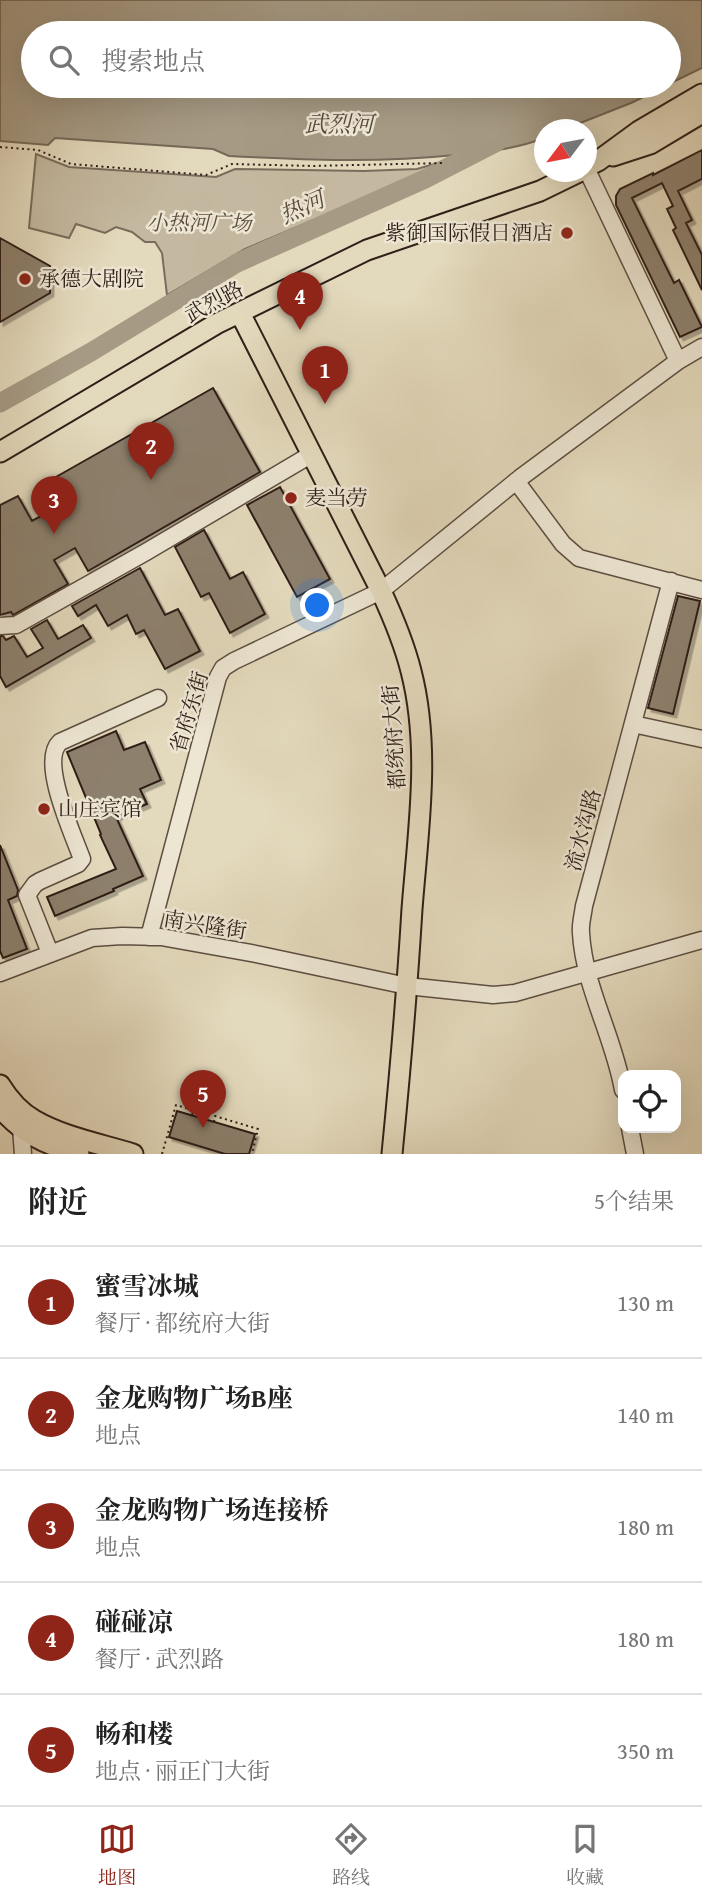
<!DOCTYPE html>
<html lang="zh">
<head>
<meta charset="utf-8">
<style>
  body { margin:0; font-family:"Gentium Book Plus","Noto Serif SC",serif; background:#f2f2f2; color:#222 }
  .controls { position:absolute; right:21px; bottom:21px; display:grid; overflow:hidden; border-radius:14px; box-shadow:0 7px 28px #0002 }
  .controls button { width:63px; height:63px; display:grid; place-items:center; padding:0; border:0; border-bottom:2px solid #e0e0e0; background:#fff; color:#222; font:35px sans-serif }
  .compass { position:absolute; left:534px; top:119px; width:63px; height:63px; border-radius:50%; background:#fff; box-shadow:0 7px 28px #0002; rotate:238deg }
  .you { position:absolute; left:318px; top:606px; width:24px; height:24px; margin:-18px; border:5px solid #fff; border-radius:50%; background:#1a73e8; box-shadow:0 0 0 10px #1a73e833 }
  .badge { display:grid; place-items:center; width:46px; height:46px; border-radius:50%; background:#8f2418; color:#fff; font-size:23px; font-weight:700 }
  .pin { position:absolute; translate:-50% -58px; filter:drop-shadow(0 2px 4px #0008) }
  .pin::after { content:''; position:absolute; top:37px; width:24px; height:21px; background:inherit; clip-path:polygon(0 0,100% 0,50% 100%) }
  .list { margin:0; padding:0; list-style:none }
  h2 { display:flex; justify-content:space-between; align-items:center; height:91px; margin:0; padding:0 28px; font-size:30px }
  h2 small { font-size:23px; font-weight:400; color:#767676 }
  .list li { display:grid; grid-template-columns:46px 1fr auto; gap:21px; align-items:center; box-sizing:border-box; height:112px; padding:0 28px; border-top:2px solid #e0e0e0 }
  .list b { display:block; font-size:26px; white-space:nowrap }
  .list p { margin:0; font-size:23px; white-space:nowrap; color:#767676 }
  .list em { font-size:23px; font-style:normal; color:#767676 }
  .icon { flex:none; width:38px; height:38px; fill:none; stroke:currentColor; stroke-width:2; stroke-linecap:round; stroke-linejoin:round }
  .map { position:relative; flex:none; width:702px; height:1154px; overflow:hidden }
  .search { position:absolute; background:#fff; box-shadow:0 7px 28px #0002; left:21px; right:21px; top:21px; height:77px; display:flex; align-items:center; gap:18px; box-sizing:border-box; padding:0 24px; border-radius:38px; color:#767676; font-size:26px }
  .sheet { height:651px; background:#fff }
  nav { display:flex; justify-content:space-around; align-items:center; box-sizing:border-box; height:98px; border-top:2px solid #e0e0e0; background:#fff; font-size:19px; color:#767676 }
  nav a { display:grid; justify-items:center; gap:4px }
  nav .on { color:#8f2418 }
  .map>svg:first-child { display:block }
  .green { fill:#c4b9a0; stroke:#7a6c5c; stroke-width:2 }
  .water { fill:#a69a84; stroke:#766959; stroke-width:2 }
  .lines { fill:none; stroke-linecap:round; stroke-linejoin:round }
  .river { stroke:#a69a84; stroke-width:19 }
  .building { fill:#8d806d; stroke:#2f1f18; stroke-width:2; filter:url(#shadow) }
  .minor-casing { stroke:#5c4e41; stroke-width:19 }
  .major-casing { stroke:#2f1f18; stroke-width:23 }
  .path { stroke:#2f1f18; stroke-width:2; stroke-dasharray:2 3.5; stroke-linecap:butt }
  .minor { stroke:#ede6d3; stroke-width:16 }
  .major { stroke:#e3d9bc; stroke-width:19 }
  .poi-dot { fill:#8f2418; stroke:#ede6d3; stroke-width:2.5 }
  .labels { text-anchor:middle; stroke-width:5; stroke-linejoin:round; paint-order:stroke }
  .park-label { font-size:21px; font-style:italic; fill:#5c4d41; stroke:#ede6d3 }
  .poi-label { font-size:21px; fill:#2f1f18; stroke:#ede6d3; text-anchor:start }
  .street-label { font-size:21px; fill:#2f1f18; stroke:#ede6d3 }
  .water-label { font-size:23px; font-style:italic; fill:#594a3e; stroke:#ede6d3 }
</style>
</head>
<body>
<div class="map">
<svg width="702" height="1154" viewBox="0 0 702 1154">
  <defs>
    <filter id="shadow"><feDropShadow dx="3.5" dy="3.5" stdDeviation="0" flood-color="#0004"/></filter>
  </defs>
  <rect width="100%" height="100%" fill="#e3d9bc"/>
  <filter id="stains"><feTurbulence type="fractalNoise" baseFrequency=".00286" numOctaves="4"/><feColorMatrix values="0 0 0 0 .2 0 0 0 0 .09 0 0 0 0 .02 0 0 0 .5 -.17"/></filter>
  <radialGradient id="worn" r=".72"><stop offset=".6" stop-color="#630" stop-opacity="0"/><stop offset="1" stop-color="#630" stop-opacity=".3"/></radialGradient>
  <path class="green" d="M36,154L69,167L216,177L235,169L364,171L417,169L469,154L245,249L167,295L162,253L155,242H145L132,232L116,227L105,233L76,224L69,238L29,228Z"/>
  <path class="water" d="M0,0H702V68L669,84V33H33V86H666L631,103L565,129L544,130V138C516,149 486,152 455,155C380,163 305,160 229,156L213,149L55,138L48,145L0,141Z"/>
  <g class="lines">
    <path class="river" d="M0,403L91,352L237,263L425,179L497,142"/>
  </g>
  <path class="building" d="M702,150V179L678,191L692,220L686,223L702,255V290L673,230L676,228L667,209L673,206L662,183L632,198L674,283L679,280L702,327L680,337L616,205V196L620,189L653,173V175Z
    M0,238L50,266V293L0,322Z
    M213,388L260,472L88,571L75,548L54,560L68,584L13,615L11,612L0,615V505L18,496L32,521L54,509L40,486Z
    M280,487L330,579L297,597L247,505Z
    M204,530L230,579L243,572L265,614L230,633L209,593L201,597L175,547Z
    M140,568L165,615L178,609L200,651L165,669L144,630L136,634L127,615L108,626L96,605L78,616L72,606Z
    M678,596L700,601L673,714L648,708Z
    M47,620L58,639L83,625L91,638L6,687L0,676V636H3L6,640L14,636L27,657L43,648L31,629Z
    M116,731L124,750L145,742L161,780L140,789L147,804L116,817L143,876L113,889L114,891L55,916L47,897L116,869L100,835L101,834L67,752Z
    M0,845L18,890L17,896L8,900L27,949L3,958L0,951Z
    M177,1111L255,1134L249,1154H225L169,1137Z"/>
  <g class="lines">
    <defs>
      <path id="minor" d="M586,168L678,361
        M516,481L563,544L579,558L702,590
        M0,626L16,625L146,552L312,454
        M633,724L702,739
        M149,937L218,677L223,668L234,661L381,591L520,478L678,361L702,347
        M50,953L27,895L35,884L40,881L78,864L82,859C73,834 39,761 60,742L158,698
        M0,973L92,938L122,936L161,937L256,954L407,986L493,995L515,993L702,940
        M623,1090C614,1037 584,987 581,933C580,924 583,915 584,906L671,581
        M21,1128L23,1154
        M630,1128L635,1154"/>
      <path id="major" d="M613,156L650,144L702,113
        M586,167L598,161L639,131L702,94
        M240,313L381,591C393,617 404,643 411,671C431,748 418,831 412,909C407,991 400,1073 392,1154
        M0,452L216,324L367,250L540,191L579,172
        M0,1085C8,1098 20,1112 34,1120C63,1137 101,1144 133,1154
        M0,1107C21,1133 47,1145 79,1154"/>
    </defs>
    <use href="#minor" class="minor-casing"/>
    <use href="#major" class="major-casing"/>
    <path class="path" d="M0,147L38,150L71,164L206,175L232,164L313,166L444,163
      M214,1122L215,1116L258,1129L252,1154
      M162,1154L176,1105L193,1110L192,1116"/>
    <use href="#minor" class="minor"/>
    <use href="#major" class="major"/>
  </g>
  <g class="poi-dot">
    <circle cx="567" cy="233" r="7"/>
    <circle cx="25" cy="279" r="7"/>
    <circle cx="291" cy="498" r="7"/>
    <circle cx="44" cy="809" r="7"/>
  </g>
  <g class="labels">
    <g class="park-label">
      <text x="199" y="230">小热河广场</text>
    </g>
    <g class="poi-label">
      <text x="553" y="240" text-anchor="end">紫御国际假日酒店</text>
      <text x="39" y="286">承德大剧院</text>
      <text x="305" y="505">麦当劳</text>
      <text x="58" y="816">山庄宾馆</text>
    </g>
    <g class="street-label">
      <text transform="translate(214 302) rotate(-28)" y="7">武烈路</text>
      <text transform="translate(189 712) rotate(-73)" y="7">省府东街</text>
      <text transform="translate(394 737) rotate(-94)" y="7">都统府大街</text>
      <text transform="translate(583 830) rotate(-75)" y="7">流水沟路</text>
      <text transform="translate(205 925) rotate(9)" y="7">南兴隆街</text>
    </g>
    <g class="water-label">
      <text x="339" y="132">武烈河</text>
      <text transform="translate(302 207) rotate(-24)" y="8">热河</text>
    </g>
  </g>
  <rect width="100%" height="100%" filter="url(#stains)"/>
  <rect width="100%" height="100%" fill="url(#worn)"/>
</svg>
<div class="controls">
<button><svg class="icon" aria-label="locate" viewBox="0 0 24 24"><circle cx="12" cy="12" r="6"/><path d="M12 2v4M12 18v4M2 12h4M18 12h4"/></svg></button>
</div>
<svg class="compass" viewBox="-18 -18 36 36"><path d="M0-13l5 13h-10z" fill="#e53935"/><path d="M0 13l5-13h-10z" fill="#767676"/></svg>
<div class="you"></div>
<div class="pin badge" style="left:325px;top:404px">1</div>
<div class="pin badge" style="left:151px;top:480px">2</div>
<div class="pin badge" style="left:54px;top:534px">3</div>
<div class="pin badge" style="left:300px;top:330px">4</div>
<div class="pin badge" style="left:203px;top:1128px">5</div>
<div class="search"><svg class="icon" aria-label="search" viewBox="0 0 24 24"><circle cx="10" cy="10" r="6"/><path d="M15 15l6 6"/></svg>搜索地点</div>
</div>
<section class="sheet">
<h2>附近<small>5个结果</small></h2>
<ul class="list">
<li><span class="badge">1</span><div><b>蜜雪冰城</b><p>餐厅 · 都统府大街</p></div><em>130 m</em></li>
<li><span class="badge">2</span><div><b>金龙购物广场B座</b><p>地点</p></div><em>140 m</em></li>
<li><span class="badge">3</span><div><b>金龙购物广场连接桥</b><p>地点</p></div><em>180 m</em></li>
<li><span class="badge">4</span><div><b>碰碰凉</b><p>餐厅 · 武烈路</p></div><em>180 m</em></li>
<li><span class="badge">5</span><div><b>畅和楼</b><p>地点 · 丽正门大街</p></div><em>350 m</em></li>
</ul>
</section>
<nav>
<a class="on"><svg class="icon" aria-label="map" viewBox="0 0 24 24"><path d="M3 6l6-2 6 2 6-2v14l-6 2-6-2-6 2zM9 4v14M15 6v14"/></svg>地图</a>
<a><svg class="icon" aria-label="directions" viewBox="0 0 24 24"><path d="M12 3l9 9-9 9-9-9zM9 14v-3h6M13 9l2 2-2 2"/></svg>路线</a>
<a><svg class="icon" aria-label="saved" viewBox="0 0 24 24"><path d="M7 4h10v16l-5-4-5 4z"/></svg>收藏</a>
</nav>
</body>
</html>
